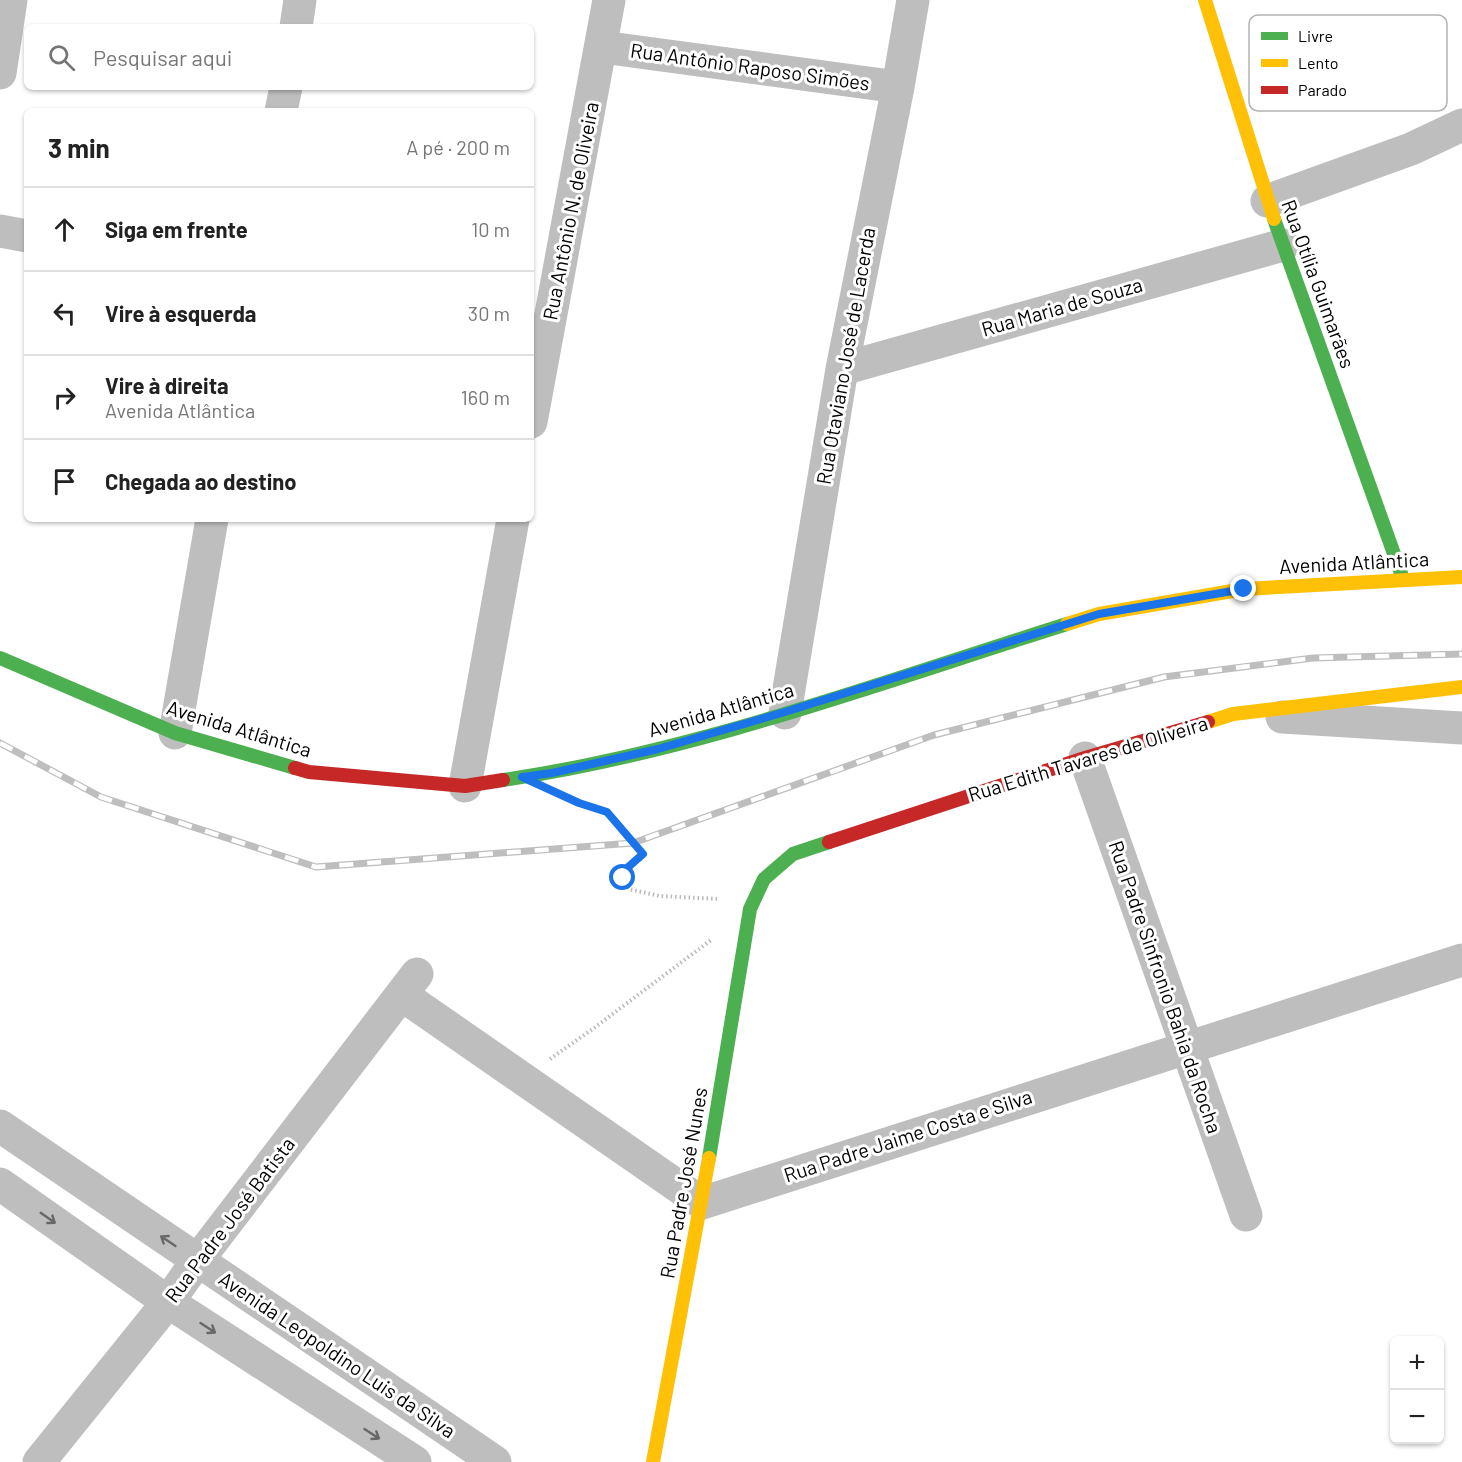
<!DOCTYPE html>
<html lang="pt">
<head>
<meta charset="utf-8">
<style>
  body { margin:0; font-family:Barlow,sans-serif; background:#f2f2f2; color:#222 }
  .controls { position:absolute; right:18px; bottom:18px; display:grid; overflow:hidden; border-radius:9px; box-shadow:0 2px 4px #0004 }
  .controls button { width:54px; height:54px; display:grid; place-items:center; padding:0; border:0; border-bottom:2px solid #e0e0e0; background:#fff; color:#222; font:30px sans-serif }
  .stop { position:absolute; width:18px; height:18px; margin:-14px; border:4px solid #1a73e8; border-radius:50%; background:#fff }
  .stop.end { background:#1a73e8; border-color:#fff; box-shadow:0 2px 6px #0008 }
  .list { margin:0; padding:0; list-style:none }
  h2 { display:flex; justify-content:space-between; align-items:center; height:78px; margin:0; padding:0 24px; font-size:26px }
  h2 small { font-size:20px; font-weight:400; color:#767676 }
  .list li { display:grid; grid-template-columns:39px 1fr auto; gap:18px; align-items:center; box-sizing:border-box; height:84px; padding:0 24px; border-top:2px solid #e0e0e0 }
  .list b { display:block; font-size:22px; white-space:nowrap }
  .list p { margin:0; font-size:20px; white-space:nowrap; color:#767676 }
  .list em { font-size:20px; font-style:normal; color:#767676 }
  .icon { flex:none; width:33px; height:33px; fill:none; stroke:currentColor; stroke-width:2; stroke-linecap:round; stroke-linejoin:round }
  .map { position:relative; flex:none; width:1462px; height:1462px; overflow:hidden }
  .search { position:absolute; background:#fff; box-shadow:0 2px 4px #0004; left:24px; top:24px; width:510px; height:66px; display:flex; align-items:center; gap:15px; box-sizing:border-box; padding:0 21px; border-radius:9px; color:#767676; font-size:22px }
  .panel { position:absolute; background:#fff; box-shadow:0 2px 4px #0004; left:24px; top:108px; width:510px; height:414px; border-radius:9px }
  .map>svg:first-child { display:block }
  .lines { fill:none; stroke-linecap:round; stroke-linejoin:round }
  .path { stroke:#b9b9b9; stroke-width:4; stroke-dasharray:1.5 3; stroke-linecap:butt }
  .street { stroke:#bebebe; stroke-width:33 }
  .fast { stroke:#4caf50; stroke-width:14 }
  .slow { stroke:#ffc107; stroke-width:14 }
  .jam { stroke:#c62828; stroke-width:14 }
  .rail-casing { stroke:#bebebe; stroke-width:7 }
  .rail { stroke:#fff; stroke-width:4.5; stroke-dasharray:14; stroke-linecap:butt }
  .oneway { stroke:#686868 }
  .route { stroke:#1a73e8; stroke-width:8 }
  .labels { text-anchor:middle; stroke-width:6; stroke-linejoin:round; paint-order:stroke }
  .street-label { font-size:20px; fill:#000; stroke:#fff }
  .key { fill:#fff; stroke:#b2b2b2; stroke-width:1.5 }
  .key-label { font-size:16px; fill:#000 }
</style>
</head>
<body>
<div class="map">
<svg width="1462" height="1462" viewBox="0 0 1462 1462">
  <rect width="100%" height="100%" fill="#fff"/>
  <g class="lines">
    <path class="path" d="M576,802L607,812L643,854L626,869L623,878L628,889L660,896L719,899
      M550,1059L594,1028L711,940"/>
    <path class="street" d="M296,27L300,0
      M602,47L898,87
      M0,73L11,0
      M281,111L286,87
      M1267,201L1411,149L1462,125
      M0,231L27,236
      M842,369L1283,245
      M531,422L609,0
      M785,713L842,369L898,87L913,0
      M1282,717L1462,728
      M175,733L212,519
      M1085,758L1246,1215
      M465,786L513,519
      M402,995L702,1203L1462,960
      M0,1126L495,1462
      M0,1184L168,1302L415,1462
      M39,1462L168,1302L197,1261L417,974"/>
    <path class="fast" d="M1274,219L1403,579
      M0,658L175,733L295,768
      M503,780C695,752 882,682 1067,624
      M709,1158L750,909L764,879L793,854L829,842"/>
    <path class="slow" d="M1205,0L1274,219
      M1067,624L1099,614L1244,589L1462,577
      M1208,722L1233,714L1462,687
      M653,1462L709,1158"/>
    <path class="jam" d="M295,768L309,772L465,786L503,780
      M829,842L1085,758L1208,722"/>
    <defs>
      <path id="rail" d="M0,743L101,797L316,867L633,843L934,735L1164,677L1313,658L1462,654"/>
    </defs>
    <use href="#rail" class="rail-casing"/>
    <use href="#rail" class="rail"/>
  </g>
  <defs><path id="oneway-shaft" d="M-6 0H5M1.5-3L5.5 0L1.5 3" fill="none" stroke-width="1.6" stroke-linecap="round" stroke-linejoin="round" transform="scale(1.5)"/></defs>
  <g class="oneway">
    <use href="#oneway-shaft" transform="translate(48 1218) rotate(35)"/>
    <use href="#oneway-shaft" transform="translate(168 1241) rotate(-146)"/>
    <use href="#oneway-shaft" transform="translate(208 1328) rotate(33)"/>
    <use href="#oneway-shaft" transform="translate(372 1434) rotate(33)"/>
  </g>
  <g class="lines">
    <path class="route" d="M623,878L626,869L643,854L607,812L579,803L522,777L552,773L658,749L785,712L1099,614L1244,589"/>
  </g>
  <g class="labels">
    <g class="street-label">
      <text transform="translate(750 67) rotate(8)" y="7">Rua Antônio Raposo Simões</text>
      <text transform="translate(571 211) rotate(-79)" y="7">Rua Antônio N. de Oliveira</text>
      <text transform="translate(1318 284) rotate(70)" y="7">Rua Otília Guimarães</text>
      <text transform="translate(1062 307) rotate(-16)" y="7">Rua Maria de Souza</text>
      <text transform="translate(846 356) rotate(-80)" y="7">Rua Otaviano José de Lacerda</text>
      <text transform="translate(1354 563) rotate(-3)" y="7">Avenida Atlântica</text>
      <text transform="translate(721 710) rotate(-16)" y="7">Avenida Atlântica</text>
      <text transform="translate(239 729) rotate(17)" y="7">Avenida Atlântica</text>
      <text transform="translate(1088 759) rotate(-17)" y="7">Rua Edith Tavares de Oliveira</text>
      <text transform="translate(1165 987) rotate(71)" y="7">Rua Padre Sinfronio Bahia da Rocha</text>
      <text transform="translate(908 1136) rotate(-18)" y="7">Rua Padre Jaime Costa e Silva</text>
      <text transform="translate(684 1183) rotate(-80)" y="7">Rua Padre José Nunes</text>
      <text transform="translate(230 1220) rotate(-53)" y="7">Rua Padre José Batista</text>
      <text transform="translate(337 1355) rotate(34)" y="7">Avenida Leopoldino Luis da Silva</text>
    </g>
  </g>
  <rect x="1249" y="15" width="198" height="96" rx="9" class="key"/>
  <rect x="1261" y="32" width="27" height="8" fill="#4caf50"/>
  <rect x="1261" y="59" width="27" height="8" fill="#ffc107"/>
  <rect x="1261" y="86" width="27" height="8" fill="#c62828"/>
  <g class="key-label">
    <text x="1298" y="42">Livre</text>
    <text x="1298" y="69">Lento</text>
    <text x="1298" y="96">Parado</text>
  </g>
</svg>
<div class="controls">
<button>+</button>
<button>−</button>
</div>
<div class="stop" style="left:623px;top:878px"></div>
<div class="stop end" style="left:1244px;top:589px"></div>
<div class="search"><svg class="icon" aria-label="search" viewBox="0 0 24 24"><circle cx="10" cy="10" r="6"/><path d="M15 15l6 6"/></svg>Pesquisar aqui</div>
<section class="panel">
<h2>3 min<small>A pé · 200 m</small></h2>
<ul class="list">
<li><svg class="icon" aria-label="ahead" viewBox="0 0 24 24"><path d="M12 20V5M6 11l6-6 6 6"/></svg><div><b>Siga em frente</b></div><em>10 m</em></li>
<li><svg class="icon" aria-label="left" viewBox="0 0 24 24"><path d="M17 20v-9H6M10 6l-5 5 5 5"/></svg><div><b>Vire à esquerda</b></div><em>30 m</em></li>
<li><svg class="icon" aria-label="right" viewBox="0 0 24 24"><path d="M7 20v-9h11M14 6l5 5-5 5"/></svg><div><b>Vire à direita</b><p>Avenida Atlântica</p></div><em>160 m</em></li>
<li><svg class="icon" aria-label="arrive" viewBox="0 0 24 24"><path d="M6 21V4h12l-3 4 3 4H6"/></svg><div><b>Chegada ao destino</b></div></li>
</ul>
</section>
</div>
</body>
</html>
